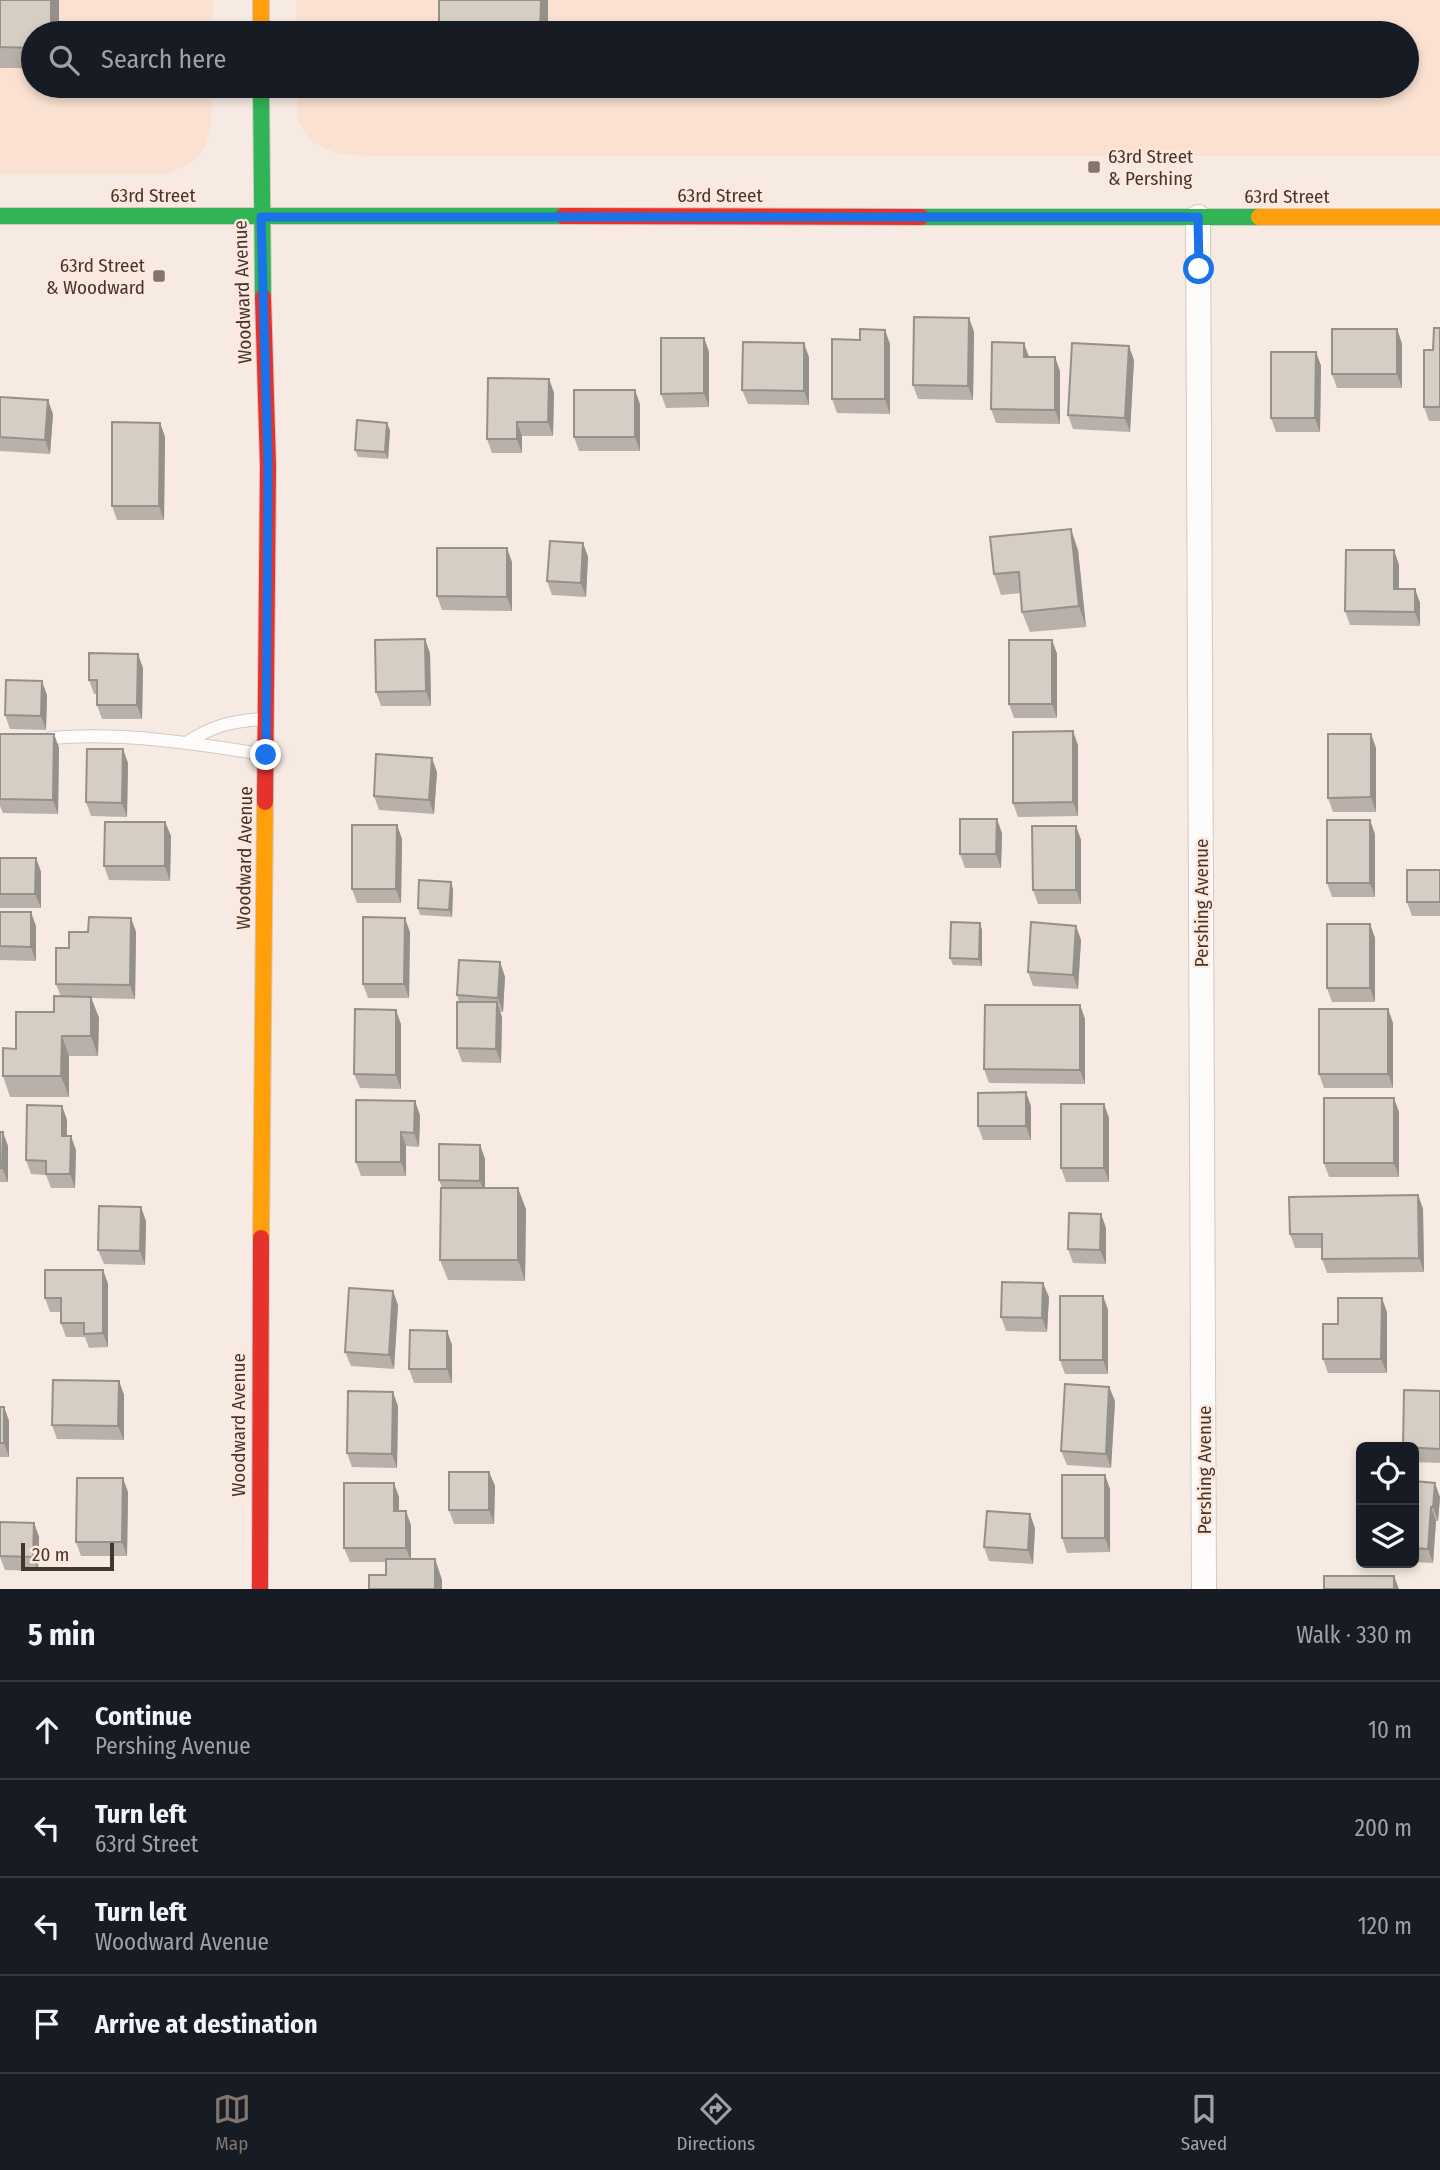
<!DOCTYPE html>
<html lang="en">
<head>
<meta charset="utf-8">
<style>
  body { margin:0; font-family:"Fira Sans Condensed",sans-serif; background:#20242c; color:#f1f3f6 }
  .controls { position:absolute; right:21px; bottom:21px; display:grid; overflow:hidden; border-radius:10px; box-shadow:0 4px 10px #0003 }
  .controls button { width:63px; height:63px; display:grid; place-items:center; padding:0; border:0; border-bottom:2px solid #363941; background:#171b24; color:#f1f3f6; font:35px sans-serif }
  .scale { position:absolute; left:21px; bottom:18px; width:93px; box-sizing:border-box; padding-left:7px; border:4px solid #423730; border-top:0; font-size:19px; line-height:24px; white-space:nowrap; color:#423730; -webkit-text-stroke:5px #ffe8db; paint-order:stroke }
  .stop { position:absolute; width:21px; height:21px; margin:-16px; border:5px solid #1a73e8; border-radius:50%; background:#fff }
  .stop.end { background:#1a73e8; border-color:#fff; box-shadow:0 2px 7px #0008 }
  .list { margin:0; padding:0; list-style:none }
  h2 { display:flex; justify-content:space-between; align-items:center; height:91px; margin:0; padding:0 28px; font-size:30px }
  h2 small { font-size:23px; font-weight:400; color:#9ea1a6 }
  .list li { display:grid; grid-template-columns:46px 1fr auto; gap:21px; align-items:center; box-sizing:border-box; height:98px; padding:0 28px; border-top:2px solid #363941 }
  .list b { display:block; font-size:26px; white-space:nowrap }
  .list p { margin:0; font-size:23px; white-space:nowrap; color:#9ea1a6 }
  .list em { font-size:23px; font-style:normal; color:#9ea1a6 }
  .icon { flex:none; width:38px; height:38px; fill:none; stroke:currentColor; stroke-width:2; stroke-linecap:round; stroke-linejoin:round }
  .map { position:relative; flex:none; width:1440px; height:1589px; overflow:hidden }
  .search { position:absolute; background:#171b24; box-shadow:0 4px 10px #0003; left:21px; right:21px; top:21px; height:77px; display:flex; align-items:center; gap:18px; box-sizing:border-box; padding:0 24px; border-radius:38px; color:#9ea1a6; font-size:26px }
  .sheet { height:483px; background:#171b24 }
  nav { display:flex; justify-content:space-around; align-items:center; box-sizing:border-box; height:98px; border-top:2px solid #363941; background:#171b24; font-size:19px; color:#9ea1a6 }
  nav a { display:grid; justify-items:center; gap:4px }
  nav .on { color:#81766f }
  .map>svg:first-child { display:block }
  .built { fill:#fae1d2 }
  .lines { fill:none; stroke-linecap:round; stroke-linejoin:round }
  .lane-casing { stroke:#d3c8c2; stroke-width:14 }
  .street-casing { stroke:#d3c8c2; stroke-width:26 }
  .fast-casing { stroke:#d3c8c2; stroke-width:18 }
  .slow-casing { stroke:#d3c8c2; stroke-width:18 }
  .jam-casing { stroke:#d3c8c2; stroke-width:18 }
  .lane { stroke:#fefcfb; stroke-width:12 }
  .street { stroke:#fefcfb; stroke-width:24 }
  .fast { stroke:#30b455; stroke-width:16 }
  .slow { stroke:#ff9f0a; stroke-width:16 }
  .jam { stroke:#e5322d; stroke-width:16 }
  .wall { fill:#b8b0a9 }
  .shaded-wall { fill:#96908a }
  .building { fill:#d6cdc5; stroke:#96908a; stroke-width:2 }
  .route { stroke:#1a73e8; stroke-width:9 }
  .poi-dot { fill:#81766f; stroke:#ffe8db; stroke-width:2.5 }
  .labels { text-anchor:middle; stroke-width:5; stroke-linejoin:round; paint-order:stroke }
  .poi-label { font-size:19px; fill:#423730; stroke:#ffe8db; text-anchor:start }
  .street-label { font-size:19px; fill:#423730; stroke:#ffe8db }
</style>
</head>
<body>
<div class="map">
<svg width="1440" height="1589" viewBox="0 0 1440 1589">
  <rect width="100%" height="100%" fill="#f7eae3"/>
  <path class="built" d="M0,0H213L212,33H33V86H212L211,126L205,148L191,163L166,174H0Z
    M296,0H1440V156H373L338,154L313,143L304,132L297,118V86H1407V33H296Z"/>
  <g class="lines">
    <defs>
      <path id="lane" d="M51,738C121,732 192,743 262,754
        M186,743C212,726 231,721 262,719"/>
      <path id="street" d="M1198,217L1204,1589"/>
      <path id="fast" d="M261,86L263,297
        M0,216H563
        M921,217H1259"/>
      <path id="slow" d="M261,0V33
        M1259,217H1440
        M261,1238L265,802"/>
      <path id="jam" d="M563,216L921,217
        M263,297L268,466L265,802
        M260,1589L261,1238"/>
    </defs>
    <use href="#lane" class="lane-casing"/>
    <use href="#street" class="street-casing"/>
    <use href="#fast" class="fast-casing"/>
    <use href="#slow" class="slow-casing"/>
    <use href="#jam" class="jam-casing"/>
    <use href="#lane" class="lane"/>
    <use href="#street" class="street"/>
    <use href="#fast" class="fast"/>
    <use href="#slow" class="slow"/>
    <use href="#jam" class="jam"/>
  </g>
  <path class="wall" d="M0,0L33,33V68H0Z
    M445,86H548V90H446Z
    M969,318L974,332L973,400L918,399L913,385Z
    M1440,328V421H1429L1424,407L1433,350Z
    M1397,329L1402,344V388H1337L1332,374Z
    M704,338L709,352V407L666,408L661,394Z
    M890,344V414L837,413L832,399Z
    M1316,352L1321,366L1320,432H1276L1271,418Z
    M809,357V405L748,404L742,390Z
    M1029,357L1060,371V424L996,423L991,409Z
    M1134,360L1130,432L1073,429L1068,415Z
    M549,379L554,393L553,436H522V453H492L487,439Z
    M0,397L53,414L50,454L0,451Z
    M640,404V451H579L574,437Z
    M160,423L165,437L164,520H117L112,506Z
    M390,430L388,459L358,457L355,450Z
    M583,543L588,557L586,597L552,595L547,581Z
    M1078,550L1086,627L1030,632L1022,612L1021,593L1001,595L994,574Z
    M1394,550L1399,565V589H1415L1420,603V626L1350,625L1345,611Z
    M512,562V611L442,610L437,596Z
    M1052,640L1057,654V718H1014L1009,704Z
    M430,653L431,706H381L376,692Z
    M143,668L142,719H102L97,705V694H94L89,680Z
    M47,695L46,730L10,729L5,715Z
    M0,734H54L59,748L58,814L3,813L0,806Z
    M1371,734L1376,748V812H1333L1328,798Z
    M1078,745V816L1018,817L1013,803Z
    M128,763L127,817L91,816L86,802Z
    M437,772L434,814L379,810L374,796Z
    M165,822L171,836L170,881L109,880L104,866Z
    M397,825L402,839L401,903H357L352,889Z
    M1076,826L1081,840V904H1038L1033,890Z
    M1002,833L1001,868H965L960,854Z
    M1375,834V897H1332L1327,883Z
    M0,858H36L41,872V908H0Z
    M1440,870V916H1412L1407,902Z
    M453,889L452,917L420,915L418,908Z
    M0,912L36,926V961L0,960Z
    M131,918L136,932L135,999L91,998L99,1018L98,1056H69V1097H10L3,1076L16,1049L54,1012L61,997L56,984L69,948L88,932Z
    M1370,924L1375,938V1002H1332L1327,988Z
    M1076,926L1081,940L1078,989L1033,986L1028,972Z
    M982,930V966L953,965L950,958Z
    M410,932L409,998H368L363,984Z
    M500,962L505,977L503,1012H500L502,1017L501,1063L462,1062L457,1048L459,1002L457,995Z
    M1080,1005L1085,1019V1084L989,1083L984,1069Z
    M1388,1009L1393,1023V1088H1324L1319,1074Z
    M401,1024V1089L360,1088L354,1074Z
    M1104,1104L1109,1118V1182H1066L1061,1168Z
    M62,1106L67,1120V1136L76,1150L75,1188H51L46,1175L31,1174L26,1160Z
    M1031,1106V1140H983L978,1126Z
    M1399,1112V1177H1329L1324,1163Z
    M420,1115L419,1147L406,1146V1176H361L356,1162Z
    M0,1132L8,1146V1182H0Z
    M480,1145L485,1159V1188L526,1209L525,1281L448,1280L440,1260L442,1188L439,1180Z
    M1418,1195L1423,1209L1424,1272L1327,1273L1322,1259V1248H1295L1290,1234Z
    M1101,1214L1106,1228V1264L1073,1263L1068,1249Z
    M146,1221L145,1265L104,1264L98,1250Z
    M103,1270L108,1284V1347L89,1348L85,1337H66L61,1323V1312H50L45,1298Z
    M393,1291L398,1305L394,1369L351,1366L345,1352Z
    M1103,1296L1108,1310V1374H1065L1060,1360Z
    M1049,1297L1047,1332L1006,1331L1001,1317Z
    M1387,1312V1373H1328L1323,1359L1338,1324Z
    M447,1331L452,1345V1383H414L409,1369Z
    M119,1381L124,1395V1440L57,1439L52,1425Z
    M1109,1387L1115,1401L1111,1468L1067,1465L1061,1451Z
    M1440,1391V1463L1414,1462V1447Z
    M398,1406L397,1468L352,1467L347,1453Z
    M0,1407H4L9,1421V1457H0Z
    M489,1472L495,1486L494,1524H454L449,1510Z
    M1105,1475L1110,1489V1552L1067,1553L1062,1538Z
    M1414,1481L1440,1497L1438,1521H1436L1433,1563L1414,1562Z
    M128,1492L127,1556H81L76,1542Z
    M399,1497V1511L411,1525V1559H435L442,1580L386,1575V1562H350L344,1548Z
    M0,1522L34,1523L39,1537L38,1571L5,1570L0,1557Z
    M1035,1528L1033,1564L989,1561L984,1547Z"/>
  <path class="shaded-wall" d="M51,0H59V33H51Z
    M541,0H548V33H540Z
    M969,318L974,332L973,400L968,386Z
    M1397,329L1402,344V388L1397,374Z
    M885,330L890,344V414L885,399Z
    M704,338L709,352V407L704,393Z
    M804,343L809,357V405L804,391Z
    M1024,343L1029,357H1024Z
    M1129,346L1134,360L1130,432L1125,418Z
    M1316,352L1321,366L1320,432L1315,418Z
    M1055,357L1060,371V424L1055,410Z
    M549,379L554,393L553,436L548,422Z
    M635,390L640,404V451L635,437Z
    M48,400L53,414L50,454L45,440Z
    M517,422L522,436V453L517,439Z
    M160,423L165,437L164,520L159,506Z
    M387,423L390,430L388,459L385,452Z
    M1071,529L1078,550L1086,627L1079,606Z
    M583,543L588,557L586,597L581,583Z
    M507,548L512,562V611L507,597Z
    M1394,550L1399,565V603L1394,589Z
    M1415,589L1420,603V626L1415,612Z
    M425,639L430,653L431,706L426,691Z
    M1052,640L1057,654V718L1052,704Z
    M138,654L143,668L142,719L137,705Z
    M42,681L47,695L46,730L41,716Z
    M1073,731L1078,745V816L1073,802Z
    M54,734L59,748L58,814L53,800Z
    M1371,734L1376,748V812L1371,797Z
    M123,749L128,763L127,817L122,803Z
    M432,758L437,772L434,814L429,800Z
    M997,819L1002,833L1001,868L996,854Z
    M1370,820L1375,834V897L1370,883Z
    M165,822L171,836L170,881L165,866Z
    M397,825L402,839L401,903L396,889Z
    M1076,826L1081,840V904L1076,890Z
    M36,858L41,872V908L35,894Z
    M451,882L453,889L452,917L449,910Z
    M31,912L36,926V961L31,947Z
    M131,918L136,932L135,999L130,985Z
    M405,918L410,932L409,998L404,984Z
    M980,923L982,930V966L979,959Z
    M1370,924L1375,938V1002L1370,988Z
    M1076,926L1081,940L1078,989L1073,975Z
    M500,962L505,977L503,1012L498,998Z
    M91,997L99,1018L98,1056L91,1036Z
    M497,1002L502,1017L501,1063L496,1049Z
    M1080,1005L1085,1019V1084L1080,1070Z
    M1388,1009L1393,1023V1088L1388,1074Z
    M396,1010L401,1024V1089L396,1075Z
    M62,1036L69,1056V1097L61,1076Z
    M1026,1092L1031,1106V1140L1026,1126Z
    M1394,1098L1399,1112V1177L1394,1163Z
    M415,1101L420,1115L419,1147L414,1133Z
    M1104,1104L1109,1118V1182L1104,1168Z
    M62,1106L67,1120V1150L62,1136Z
    M3,1132L8,1146V1182L2,1168Z
    M401,1132L406,1146V1176L401,1162Z
    M71,1136L76,1150L75,1188L70,1174Z
    M480,1145L485,1159V1195L480,1181Z
    M518,1188L526,1209L525,1281L518,1260Z
    M1418,1195L1423,1209L1424,1272L1419,1258Z
    M141,1207L146,1221L145,1265L140,1251Z
    M1101,1214L1106,1228V1264L1100,1250Z
    M103,1270L108,1284V1347L103,1333Z
    M1043,1283L1049,1297L1047,1332L1042,1318Z
    M393,1291L398,1305L394,1369L389,1355Z
    M1103,1296L1108,1310V1374L1103,1360Z
    M1382,1298L1387,1312V1373L1381,1359Z
    M447,1331L452,1345V1383L447,1369Z
    M119,1381L124,1395V1440L118,1426Z
    M1109,1387L1115,1401L1111,1468L1106,1454Z
    M393,1392L398,1406L397,1468L392,1454Z
    M4,1407L9,1421V1457L4,1443Z
    M489,1472L495,1486L494,1524L489,1510Z
    M1105,1475L1110,1489V1552L1105,1538Z
    M123,1478L128,1492L127,1556L122,1542Z
    M394,1483L399,1497V1525L394,1511Z
    M1435,1483L1440,1497L1438,1521L1433,1507Z
    M1431,1507L1436,1521L1433,1563L1428,1549Z
    M406,1511L411,1525V1562L406,1548Z
    M1030,1514L1035,1528L1033,1564L1028,1550Z
    M34,1523L39,1537L38,1571L33,1557Z
    M435,1559L442,1580V1589H435Z
    M1394,1576L1399,1589H1394Z"/>
  <path class="building" d="M0,0H51V33H33V48L0,47Z
    M439,0H541L540,33H439Z
    M914,317L969,318L968,386L913,385Z
    M1434,328H1440V407H1424V350H1433Z
    M860,329L885,330V399H832V339L860,340Z
    M1332,329H1397V374H1332Z
    M661,338H704V393L661,394Z
    M743,342L804,343V391L742,390Z
    M992,342L1024,343V357H1055V410L991,409Z
    M1072,343L1129,346L1125,418L1068,415Z
    M1271,352H1316L1315,418H1271Z
    M488,378L549,379L548,422H517V439H487Z
    M574,390H635V437H574Z
    M0,397L48,400L45,440L0,437Z
    M357,420L387,423L385,452L355,450Z
    M112,422L160,423L159,506H112Z
    M1071,529L1079,606L1022,612L1019,572L994,574L990,537Z
    M550,541L583,543L581,583L547,581Z
    M437,548H507V597L437,596Z
    M1346,550H1394V589H1415V612L1345,611Z
    M425,639L426,691L376,692L375,640Z
    M1009,640H1052V704H1009Z
    M89,653L138,654L137,705H97V680H89Z
    M6,680L42,681L41,716L5,715Z
    M1073,731V802L1013,803V732Z
    M0,734H54L53,800L0,799Z
    M1328,734H1371V797L1328,798Z
    M87,749H123L122,803L86,802Z
    M376,754L432,758L429,800L374,796Z
    M960,819H997L996,854H960Z
    M1327,820H1370V883H1327Z
    M105,822H165V866H104Z
    M352,825H397L396,889H352Z
    M1032,826H1076V890H1033Z
    M0,858H36L35,894H0Z
    M1407,870H1440V902H1407Z
    M419,880L451,882L449,910L418,908Z
    M0,912H31V947L0,946Z
    M89,917L131,918L130,985L56,984V948H69V932H88Z
    M363,917L405,918L404,984H363Z
    M951,922L980,923L979,959L950,958Z
    M1031,922L1076,926L1073,975L1028,972Z
    M1327,924H1370V988H1327Z
    M459,960L500,962L498,998L457,995Z
    M54,996L91,997V1036H62L61,1076H3V1048L16,1049V1012H54Z
    M457,1002H497L496,1049L457,1048Z
    M985,1005H1080V1070L984,1069Z
    M355,1009L396,1010V1075L354,1074Z
    M1319,1009H1388V1074H1319Z
    M1026,1092V1126H978V1093Z
    M1324,1098H1394V1163H1324Z
    M356,1100L415,1101L414,1133L401,1132V1162H356Z
    M1061,1104H1104V1168H1061Z
    M27,1105L62,1106V1136H71L70,1174H46V1161L26,1160Z
    M0,1132H3L2,1168H0Z
    M439,1144L480,1145V1181L439,1180Z
    M441,1188H518V1260H440Z
    M1418,1195L1419,1258L1322,1259V1234H1290L1289,1197Z
    M99,1206L141,1207L140,1251L98,1250Z
    M1069,1213L1101,1214L1100,1250L1068,1249Z
    M45,1270H103V1333L84,1334V1323H61V1298H45Z
    M1002,1282L1043,1283L1042,1318L1001,1317Z
    M349,1288L393,1291L389,1355L345,1352Z
    M1060,1296H1103V1360H1060Z
    M1338,1298H1382L1381,1359H1323V1324H1338Z
    M410,1330L447,1331V1369H409Z
    M53,1380L119,1381L118,1426L52,1425Z
    M1065,1384L1109,1387L1106,1454L1061,1451Z
    M1404,1390L1440,1391V1449L1403,1447Z
    M348,1391L393,1392L392,1454L347,1453Z
    M0,1407H4V1443H0Z
    M449,1472H489V1510H449Z
    M1062,1475H1105V1538H1062Z
    M77,1478H123L122,1542H76Z
    M1414,1481L1435,1483L1433,1507H1431L1428,1549L1414,1548Z
    M344,1483H394V1511H406V1548H344Z
    M987,1511L1030,1514L1028,1550L984,1547Z
    M0,1522L34,1523L33,1557L0,1556Z
    M386,1559H435V1589H369V1575H386Z
    M1324,1576H1394V1589H1324Z"/>
  <g class="lines">
    <path class="route" d="M266,755L268,466L261,217H1198L1199,269"/>
  </g>
  <g class="poi-dot">
    <rect x="1087" y="160" width="14" height="14" rx="3.5"/>
    <rect x="152" y="269" width="14" height="14" rx="3.5"/>
  </g>
  <g class="labels">
    <g class="poi-label">
      <text x="1108" y="163">63rd Street<tspan x="1108" dy="22">&amp; Pershing</tspan></text>
      <text x="145" y="272" text-anchor="end">63rd Street<tspan x="145" dy="22">&amp; Woodward</tspan></text>
    </g>
    <g class="street-label">
      <text x="153" y="202">63rd Street</text>
      <text x="720" y="202">63rd Street</text>
      <text x="1287" y="203">63rd Street</text>
      <text transform="translate(242 292) rotate(-92)" y="7">Woodward Avenue</text>
      <text transform="translate(244 858) rotate(-89)" y="7">Woodward Avenue</text>
      <text transform="translate(1201 903) rotate(-90)" y="7">Pershing Avenue</text>
      <text transform="translate(238 1425) rotate(-90)" y="7">Woodward Avenue</text>
      <text transform="translate(1204 1470) rotate(-90)" y="7">Pershing Avenue</text>
    </g>
  </g>
</svg>
<div class="controls">
<button><svg class="icon" aria-label="locate" viewBox="0 0 24 24"><circle cx="12" cy="12" r="6"/><path d="M12 2v4M12 18v4M2 12h4M18 12h4"/></svg></button>
<button><svg class="icon" aria-label="layers" viewBox="0 0 24 24"><path d="M12 4l9 5-9 5-9-5zM3 14l9 5 9-5"/></svg></button>
</div>
<div class="scale">20 m</div>
<div class="stop" style="left:1199px;top:269px"></div>
<div class="stop end" style="left:266px;top:755px"></div>
<div class="search"><svg class="icon" aria-label="search" viewBox="0 0 24 24"><circle cx="10" cy="10" r="6"/><path d="M15 15l6 6"/></svg>Search here</div>
</div>
<section class="sheet">
<h2>5 min<small>Walk · 330 m</small></h2>
<ul class="list">
<li><svg class="icon" aria-label="ahead" viewBox="0 0 24 24"><path d="M12 20V5M6 11l6-6 6 6"/></svg><div><b>Continue</b><p>Pershing Avenue</p></div><em>10 m</em></li>
<li><svg class="icon" aria-label="left" viewBox="0 0 24 24"><path d="M17 20v-9H6M10 6l-5 5 5 5"/></svg><div><b>Turn left</b><p>63rd Street</p></div><em>200 m</em></li>
<li><svg class="icon" aria-label="left" viewBox="0 0 24 24"><path d="M17 20v-9H6M10 6l-5 5 5 5"/></svg><div><b>Turn left</b><p>Woodward Avenue</p></div><em>120 m</em></li>
<li><svg class="icon" aria-label="arrive" viewBox="0 0 24 24"><path d="M6 21V4h12l-3 4 3 4H6"/></svg><div><b>Arrive at destination</b></div></li>
</ul>
</section>
<nav>
<a class="on"><svg class="icon" aria-label="map" viewBox="0 0 24 24"><path d="M3 6l6-2 6 2 6-2v14l-6 2-6-2-6 2zM9 4v14M15 6v14"/></svg>Map</a>
<a><svg class="icon" aria-label="directions" viewBox="0 0 24 24"><path d="M12 3l9 9-9 9-9-9zM9 14v-3h6M13 9l2 2-2 2"/></svg>Directions</a>
<a><svg class="icon" aria-label="saved" viewBox="0 0 24 24"><path d="M7 4h10v16l-5-4-5 4z"/></svg>Saved</a>
</nav>
</body>
</html>
